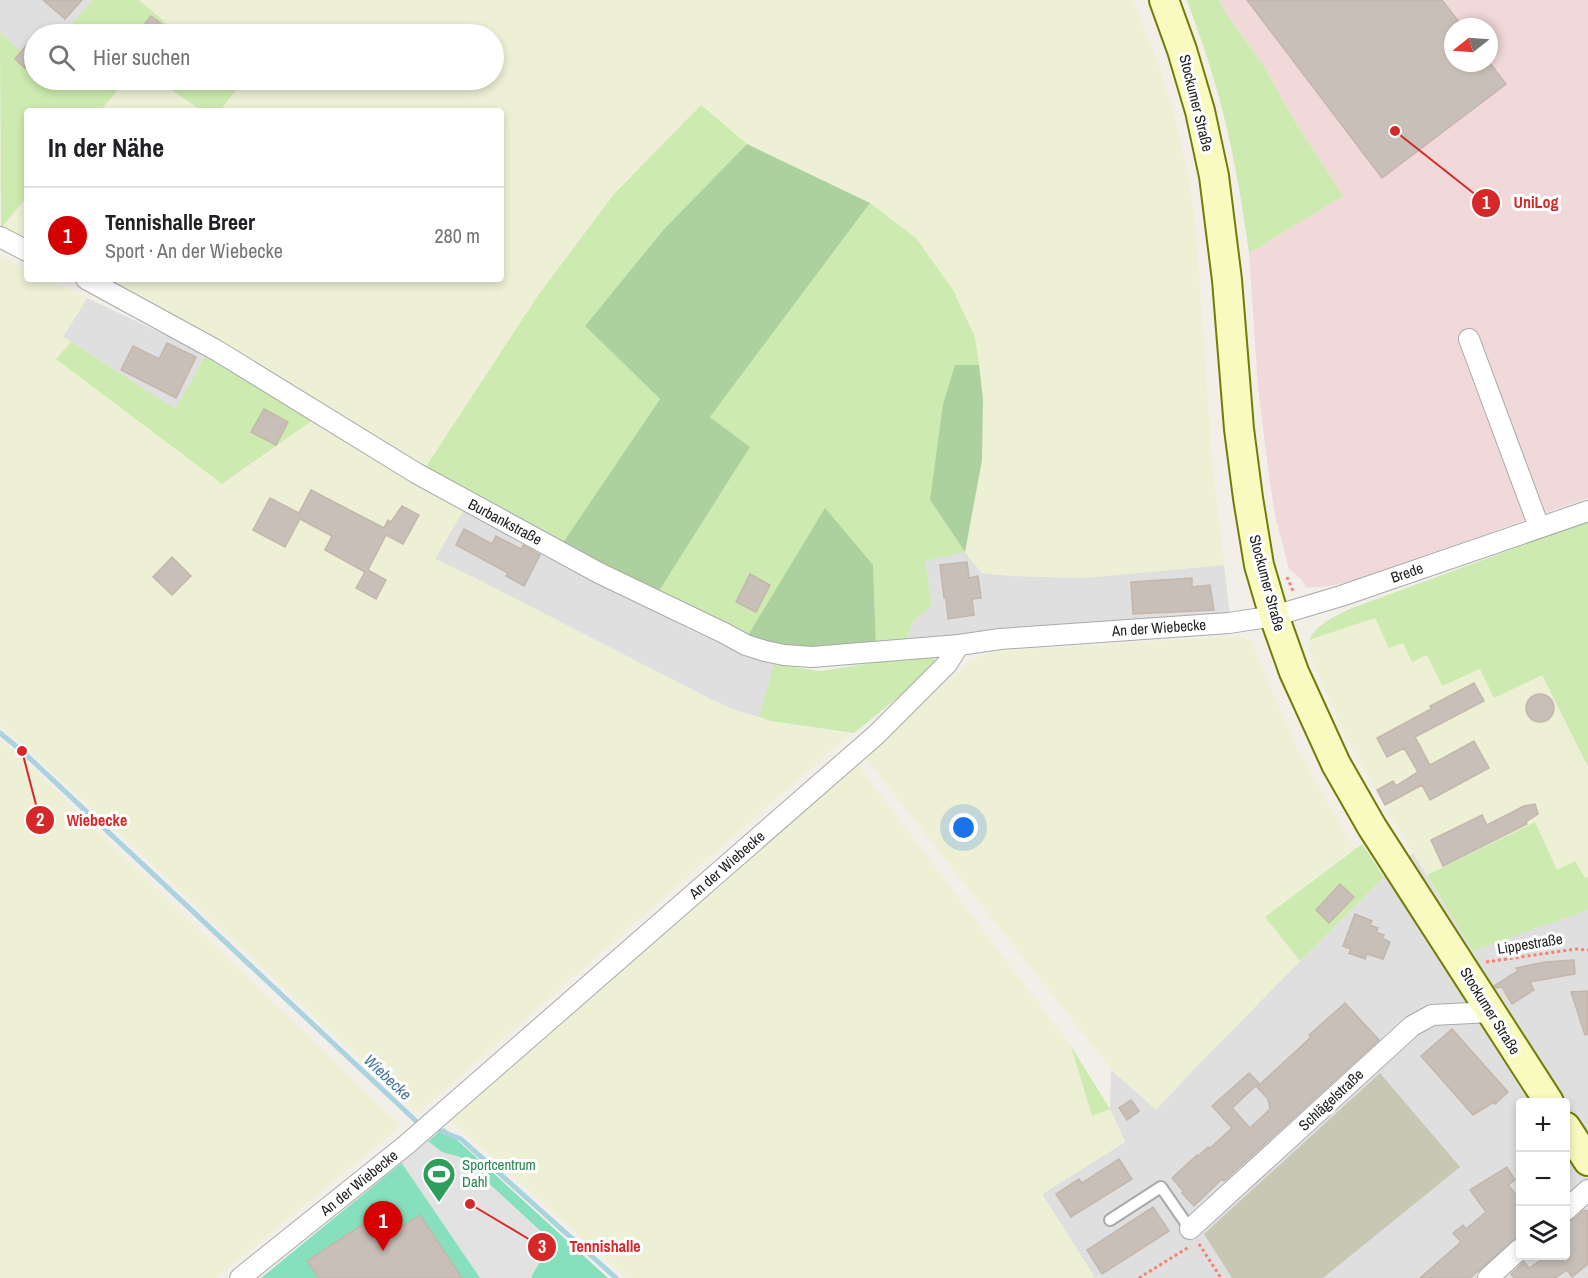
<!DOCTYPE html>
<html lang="de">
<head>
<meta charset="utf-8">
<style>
  body { margin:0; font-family:"Archivo Narrow",sans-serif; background:#f2f2f2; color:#202124 }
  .controls { position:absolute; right:18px; bottom:18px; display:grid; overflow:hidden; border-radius:6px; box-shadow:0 3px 9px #0003 }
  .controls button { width:54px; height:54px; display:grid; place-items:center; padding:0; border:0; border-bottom:2px solid #e0e0e0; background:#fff; color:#202124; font:30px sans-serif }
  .compass { position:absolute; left:1444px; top:18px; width:54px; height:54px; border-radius:50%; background:#fff; box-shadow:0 3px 9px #0003; rotate:253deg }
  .you { position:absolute; left:964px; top:828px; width:21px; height:21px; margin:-15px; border:4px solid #fff; border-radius:50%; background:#1a73e8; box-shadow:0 0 0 9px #1a73e833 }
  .badge { display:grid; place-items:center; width:39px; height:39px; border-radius:50%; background:#d40002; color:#fff; font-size:20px; font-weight:700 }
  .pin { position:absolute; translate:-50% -50px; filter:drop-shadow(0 2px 3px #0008) }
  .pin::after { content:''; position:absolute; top:32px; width:21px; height:18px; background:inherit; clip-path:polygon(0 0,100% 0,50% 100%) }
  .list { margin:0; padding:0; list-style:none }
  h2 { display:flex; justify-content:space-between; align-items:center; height:78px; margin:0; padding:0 24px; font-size:26px }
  h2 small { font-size:20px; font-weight:400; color:#757577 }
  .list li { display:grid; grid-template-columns:39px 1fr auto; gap:18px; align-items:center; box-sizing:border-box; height:96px; padding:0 24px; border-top:2px solid #e0e0e0 }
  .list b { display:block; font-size:22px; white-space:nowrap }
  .list p { margin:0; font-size:20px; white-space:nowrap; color:#757577 }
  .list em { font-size:20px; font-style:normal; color:#757577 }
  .icon { flex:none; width:33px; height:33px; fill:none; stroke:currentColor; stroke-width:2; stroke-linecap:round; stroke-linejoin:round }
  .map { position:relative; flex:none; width:1588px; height:1278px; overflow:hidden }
  .search { position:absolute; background:#fff; box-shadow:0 3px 9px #0003; left:24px; top:24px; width:480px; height:66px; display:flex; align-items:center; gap:15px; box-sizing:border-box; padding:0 21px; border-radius:33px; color:#757577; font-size:22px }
  .panel { position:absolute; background:#fff; box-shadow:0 3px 9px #0003; left:24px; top:108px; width:480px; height:174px; border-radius:6px }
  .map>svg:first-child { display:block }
  .residential { fill:#e0dfdf; fill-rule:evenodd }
  .commercial { fill:#f2d9d9; fill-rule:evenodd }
  .construction { fill:#c7c7b4 }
  .farmland { fill:#eef0d5 }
  .grass { fill:#cdebb0 }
  .forest { fill:#add19e }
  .pitch { fill:#87e0bd }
  .parking { fill:#e2e2e2 }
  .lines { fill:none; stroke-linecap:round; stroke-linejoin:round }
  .stream { stroke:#aad3df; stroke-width:5 }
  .building { fill:#c7bfb8; stroke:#c4b6ab; stroke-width:1.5 }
  .service-casing { stroke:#a9a9a9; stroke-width:14 }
  .minor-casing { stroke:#a9a9a9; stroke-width:22 }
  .secondary-casing { stroke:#717d05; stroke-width:32 }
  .path { stroke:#fa7e71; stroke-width:3; stroke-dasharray:3 3; stroke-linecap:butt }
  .service { stroke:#fff; stroke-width:10 }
  .minor { stroke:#fff; stroke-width:20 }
  .secondary { stroke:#f8fabf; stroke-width:28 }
  .labels { text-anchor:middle; stroke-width:6; stroke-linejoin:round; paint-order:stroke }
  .street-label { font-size:15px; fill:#222; stroke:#fff }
  .leisure-label { font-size:15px; fill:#27864d; stroke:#fff; text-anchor:start }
  .water-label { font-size:16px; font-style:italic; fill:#4676a3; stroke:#fff }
  .leader { fill:none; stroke:#d62828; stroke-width:2 }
  .callout-dot { fill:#d62828; stroke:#fff; stroke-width:2 }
  .mark-label { font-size:18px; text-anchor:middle; font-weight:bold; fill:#fff }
  .callout-label { font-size:16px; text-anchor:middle; font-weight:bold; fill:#d62828; stroke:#fff; stroke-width:6; stroke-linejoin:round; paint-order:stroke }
</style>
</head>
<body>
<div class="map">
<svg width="1588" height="1278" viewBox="0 0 1588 1278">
  <rect width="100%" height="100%" fill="#f2efe9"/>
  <path class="residential" d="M0,0H92L64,34H34V62L0,33Z
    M87,298L206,354L176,409L63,337Z
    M463,511L690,630L758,660L774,664L759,717L737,711L712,700L475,578L434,559Z
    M965,552L982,573L1013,576L1083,578L1224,565L1230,616L1083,628L906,639L913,622L932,605L925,561Z
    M1413,853L1473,950L1588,910V1278H1095L1042,1194L1125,1142L1110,1109L1111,1070L1156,1109L1194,1069L1300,961L1384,877ZM1520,1102H1566V1256H1520Z"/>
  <path class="commercial" d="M1219,0H1588V498L1356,580L1330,586L1306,588L1302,580L1289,569L1275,516L1269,476L1258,388L1249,253L1342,196L1297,125L1265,68L1226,13ZM1453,27H1489V63H1453Z"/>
  <path class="construction" d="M1380,1073L1460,1167L1323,1278H1232L1204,1234Z"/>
  <path class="farmland" d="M139,0H1133L1156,58L1175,118L1189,179L1196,231L1212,459L1224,565L1083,578L1013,576L982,573L965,552L981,460L983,399L975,337L870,203L747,144L701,105L614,194L539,294L425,468L101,279H501V111H220L239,86L231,80H494V34H179Z
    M126,80H157L202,111H100Z
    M27,197V241L1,228Z
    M0,256L27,269V279H47L87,298L63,336L71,342L57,359L222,484L313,420L463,511L435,559L475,578L712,700L737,711L770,721L850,734L418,1113L151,863L0,725Z
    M1375,618L1389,648L1403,642L1427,655L1480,669L1494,698L1542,675L1588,767V877L1585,878L1557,870L1535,822L1427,875L1381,800L1346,736L1334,711L1310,655L1308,647L1309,640Z
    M1236,636L1243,637L1249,640L1253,645L1297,748L1354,849L1265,917L1300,961L1194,1069L1156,1110L1111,1069L864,756L967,664L982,655L998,651Z
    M0,740L18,754L401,1126L216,1278H0Z
    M857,764L1071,1046L1092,1116L1110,1109L1125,1142L1042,1194L1095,1278H627L450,1120Z"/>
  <path class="grass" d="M92,0H139L179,34H64Z
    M1187,0H1219L1226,13L1265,68L1297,125L1343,196L1249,253C1242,203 1234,154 1221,105C1212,69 1199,34 1187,0Z
    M0,33L34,62V80H126L100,111H27V197L1,228Z
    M157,80H231L239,86L220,111H202Z
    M701,105L747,144L664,229L585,326L660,399L562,544L425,468L539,294L614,194Z
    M870,203L916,238L953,290L975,337L979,365H955L930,500L965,552L925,561L932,605L913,622L906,639L876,643L873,566L747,637L659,591L750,447L710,417Z
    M71,342L176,409L206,354L313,420L222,484L56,359Z
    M1588,521V767L1542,675L1494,698L1480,669L1442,686L1427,655L1412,662L1403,643L1389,648L1375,618L1309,640C1316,625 1332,618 1347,610Z
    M924,655H931L935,659L937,666L854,733L770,721L759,717L774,664L820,671Z
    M1535,822L1557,870L1575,861L1585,878L1588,877V910L1473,951L1427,875Z
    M1362,844L1384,877L1300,961L1265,917Z
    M1071,1046L1110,1109L1092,1116Z"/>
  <path class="forest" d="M747,144L870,203L710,417L750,447L659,591L562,544L660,399L585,326L664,229Z
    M955,365H979L983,399L982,460L965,552L930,500L943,404Z
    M825,508L873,565L876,643L809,648L784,647L747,637Z"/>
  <path class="pitch" d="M444,1128L608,1278H261Z"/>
  <path class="parking" d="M428,1141L442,1152L460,1157L556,1245L542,1259L532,1275V1278H480L401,1162Z"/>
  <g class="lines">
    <path class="stream" d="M0,733L22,751L416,1121
      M436,1129L461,1139L616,1278"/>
  </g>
  <path class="building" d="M43,0H82L65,19Z
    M1247,0H1442L1463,27H1453V63H1490L1506,84L1382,178Z
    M151,16L163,25L156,34H137Z
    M34,36V76L15,59Z
    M167,343L196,357L176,398L121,370L133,346L159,359Z
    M264,409L288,422L276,445L251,432Z
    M311,490L384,528L388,520L391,522L402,506L419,515L403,544L386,535L368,570L386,580L376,599L356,588L365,572L325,550L332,536L300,519L285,547L253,530L270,498L299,513Z
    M464,529L492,544L496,536L521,549L523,545L540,555L524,586L506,576L508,573L456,545Z
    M172,557L191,576L172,595L153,577Z
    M967,562L969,578L978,576L981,598L972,599L974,615L948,619L946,598H944L940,565Z
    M750,574L770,585L756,612L736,602Z
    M1192,578V587L1210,585L1214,610L1133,614L1131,582Z
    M1474,683L1484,701L1415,737L1430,765L1474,741L1489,768L1430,800L1422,785L1385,805L1377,790L1393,781L1396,786L1418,772L1404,748L1387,757L1377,738L1431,709L1430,706Z
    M1526 708a14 14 0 1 1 28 0a14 14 0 1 1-28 0Z
    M1535,804L1538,814L1526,822L1527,824L1443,866L1431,840L1482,815L1487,825L1524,806Z
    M1340,884L1354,897L1329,923L1316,910Z
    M1355,914L1372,921L1370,925L1378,928L1376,932L1384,935L1382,938L1390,942L1383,959L1367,954L1365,959L1349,953L1351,949L1343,946Z
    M1574,960L1575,974L1530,982L1534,990L1512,1004L1502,987L1496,988L1494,986L1518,971L1516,968L1545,962Z
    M1588,991V1034L1585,1035L1571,992Z
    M1345,1003L1379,1040L1224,1181L1222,1179L1194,1206L1182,1193L1184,1192L1172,1178L1197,1155L1198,1156L1208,1147L1209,1149L1232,1128L1212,1106L1249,1073L1259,1083L1232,1108L1250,1128L1270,1109L1268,1099L1257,1087L1311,1037L1309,1035Z
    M1452,1029L1508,1092L1495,1104L1494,1102L1473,1115L1421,1056Z
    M1131,1100L1139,1111L1127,1120L1119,1108Z
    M1119,1159L1132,1179L1071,1217L1056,1194L1079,1179L1082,1183Z
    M1507,1167L1515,1180L1508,1185L1521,1200V1234L1470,1278H1420L1461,1242L1453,1233L1463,1225L1466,1229L1486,1212L1470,1190Z
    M1153,1207L1169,1231L1102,1274L1087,1250Z
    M386,1209L399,1229L420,1215L462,1278H319L307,1261Z
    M1584,1210L1588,1211V1264L1572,1277L1567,1270L1555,1278H1514L1511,1274L1524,1262L1529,1268L1547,1256H1566V1222L1574,1219Z"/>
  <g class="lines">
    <defs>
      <path id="service" d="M1110,1220L1161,1187L1190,1229"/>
      <path id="minor" d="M0,237L27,251
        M86,279L216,350L416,473L599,573L724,633L746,645L765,651L784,655L812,657L959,645
        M1469,339L1539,527
        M1566,1210L1588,1190
        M1190,1229L1412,1026L1432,1015L1491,1012
        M240,1278L406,1145L877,734L947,664L959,645L1000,639L1229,623L1274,616L1341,596L1588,511
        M1488,1278L1520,1249"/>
      <path id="secondary" d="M1164,0L1182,50L1200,111L1214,176L1227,280L1239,429L1248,498L1259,565L1274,616L1294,672L1336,764L1372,827L1549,1102
        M1566,1127L1588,1161"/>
    </defs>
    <use href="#service" class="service-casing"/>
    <use href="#minor" class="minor-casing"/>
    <use href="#secondary" class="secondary-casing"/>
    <path class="path" d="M1287,577L1294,593
      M1486,962L1576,949L1588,950
      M1199,1244L1221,1278
      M1139,1278L1189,1247"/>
    <use href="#service" class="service"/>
    <use href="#minor" class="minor"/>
    <use href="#secondary" class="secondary"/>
  </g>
  <defs>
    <symbol id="stadium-pin" viewBox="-11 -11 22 30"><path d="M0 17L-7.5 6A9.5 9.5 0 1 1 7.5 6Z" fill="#2e9e5b" stroke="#fff"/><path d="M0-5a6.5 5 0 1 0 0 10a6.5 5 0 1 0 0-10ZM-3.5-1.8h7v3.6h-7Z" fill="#fff"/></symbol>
  </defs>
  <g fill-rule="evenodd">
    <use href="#stadium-pin" x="420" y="1155" width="38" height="52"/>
  </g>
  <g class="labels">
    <g class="street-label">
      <text transform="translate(1196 103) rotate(76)" y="5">Stockumer Straße</text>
      <text transform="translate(505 522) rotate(28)" y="5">Burbankstraße</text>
      <text transform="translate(1407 573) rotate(-19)" y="5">Brede</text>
      <text transform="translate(1267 583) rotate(75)" y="5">Stockumer Straße</text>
      <text transform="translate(1159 628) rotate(-4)" y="5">An der Wiebecke</text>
      <text transform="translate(727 865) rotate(-41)" y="5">An der Wiebecke</text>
      <text transform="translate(1530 944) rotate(-9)" y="5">Lippestraße</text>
      <text transform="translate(1490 1011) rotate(58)" y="5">Stockumer Straße</text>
      <text transform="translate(1331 1100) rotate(-43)" y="5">Schlägelstraße</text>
      <text transform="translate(359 1183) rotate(-39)" y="5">An der Wiebecke</text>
    </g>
    <g class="leisure-label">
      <text x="462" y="1170">Sportcentrum<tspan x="462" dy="17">Dahl</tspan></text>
    </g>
    <g class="water-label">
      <text transform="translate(388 1077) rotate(43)" y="6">Wiebecke</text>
    </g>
  </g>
  <path class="leader" d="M1395 131L1486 203M22 751L40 820M470 1204L542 1247"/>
  <g class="callout-dot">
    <circle cx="1395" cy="131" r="6"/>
    <circle cx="22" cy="751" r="6"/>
    <circle cx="470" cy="1204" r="6"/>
    <circle cx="1486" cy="203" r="15"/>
    <circle cx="40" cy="820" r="15"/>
    <circle cx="542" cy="1247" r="15"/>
  </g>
  <g class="mark-label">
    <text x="1486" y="209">1</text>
    <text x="40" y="826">2</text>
    <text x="542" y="1253">3</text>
  </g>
  <g class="callout-label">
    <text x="1536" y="208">UniLog</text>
    <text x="97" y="826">Wiebecke</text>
    <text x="605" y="1252">Tennishalle</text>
  </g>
</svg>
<div class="controls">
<button>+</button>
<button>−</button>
<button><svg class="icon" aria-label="layers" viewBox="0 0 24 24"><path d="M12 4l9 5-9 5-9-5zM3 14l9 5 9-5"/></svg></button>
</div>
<svg class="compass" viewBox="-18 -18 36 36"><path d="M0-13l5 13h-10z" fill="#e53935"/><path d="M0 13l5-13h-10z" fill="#757577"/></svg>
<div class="you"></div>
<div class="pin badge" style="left:383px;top:1251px">1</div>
<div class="search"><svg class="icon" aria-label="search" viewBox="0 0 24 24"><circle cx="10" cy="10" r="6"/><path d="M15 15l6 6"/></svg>Hier suchen</div>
<section class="panel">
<h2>In der Nähe<small></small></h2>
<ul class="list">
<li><span class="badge">1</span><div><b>Tennishalle Breer</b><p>Sport · An der Wiebecke</p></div><em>280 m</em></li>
</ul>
</section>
</div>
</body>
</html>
